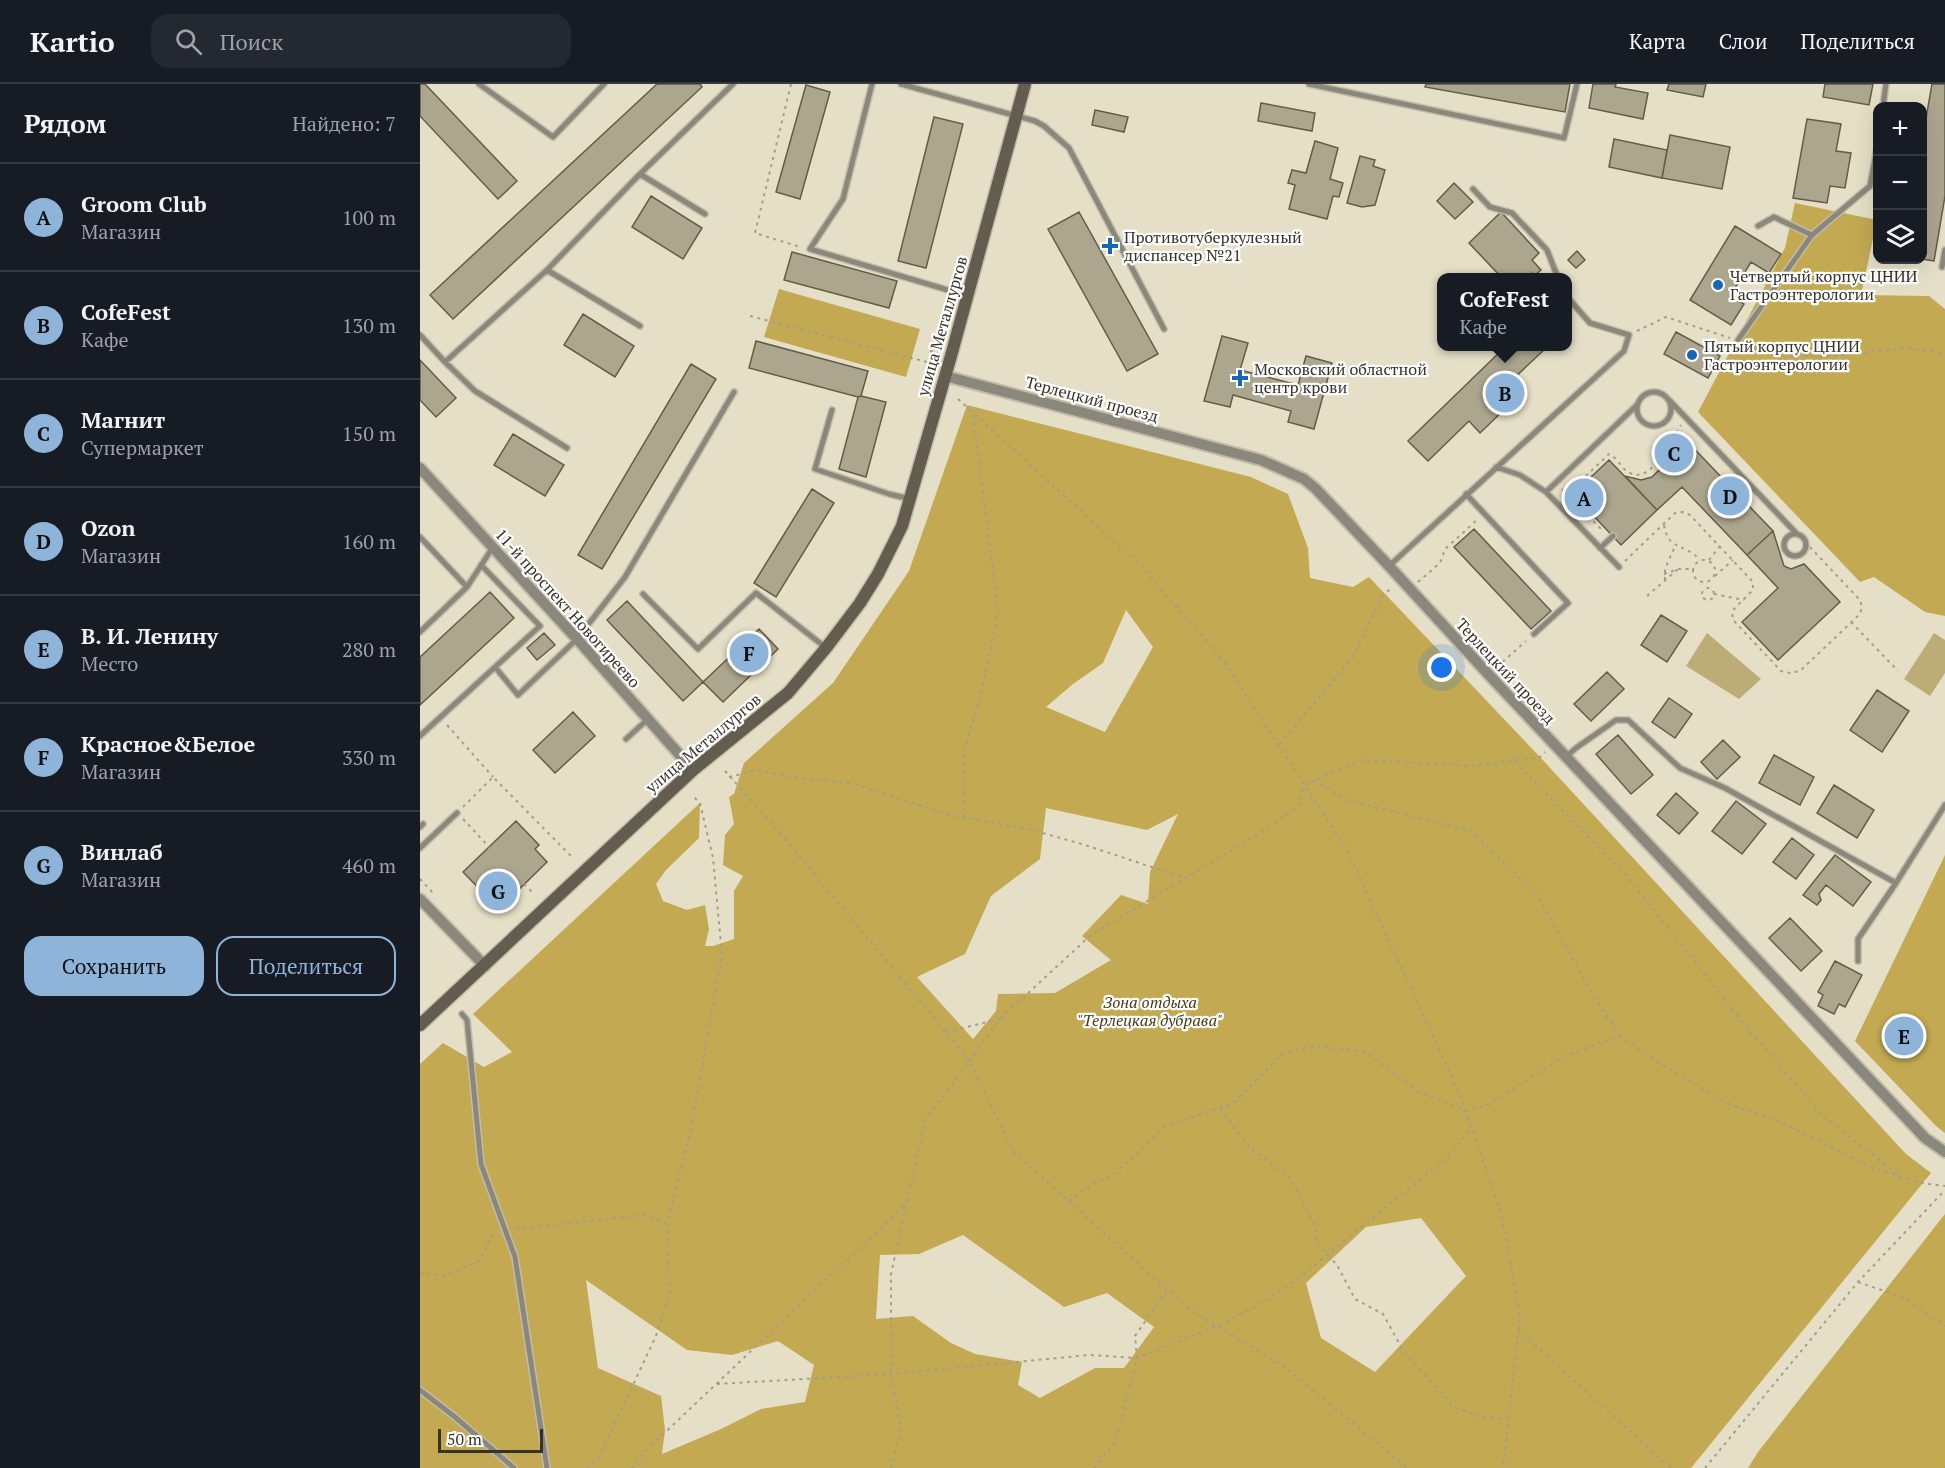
<!DOCTYPE html>
<html lang="ru">
<head>
<meta charset="utf-8">
<style>
  body { margin:0; font-family:"PT Serif",serif; background:#242831; color:#f1f3f6 }
  .controls { position:absolute; right:18px; top:18px; display:grid; overflow:hidden; border-radius:12px; box-shadow:0 6px 24px #0002 }
  .controls button { width:54px; height:54px; display:grid; place-items:center; padding:0; border:0; border-bottom:2px solid #363941; background:#171b24; color:#f1f3f6; font:30px sans-serif }
  .scale { position:absolute; left:18px; bottom:15px; width:105px; box-sizing:border-box; padding-left:6px; border:3px solid #353228; border-top:0; font-size:16px; line-height:21px; white-space:nowrap; color:#353228; -webkit-text-stroke:4px #fff; paint-order:stroke }
  .you { position:absolute; left:1022px; top:584px; width:21px; height:21px; margin:-15px; border:4px solid #fff; border-radius:50%; background:#1a73e8; box-shadow:0 0 0 9px #1a73e833 }
  .badge { display:grid; place-items:center; width:39px; height:39px; border-radius:50%; background:#8eb4d9; color:#111; font-size:20px; font-weight:700 }
  .pin { position:absolute; translate:-50% -50%; border:3px solid #fff; box-shadow:0 2px 6px #0006 }
  .popup { position:absolute; left:1017px; top:189px; width:135px; height:78px; box-sizing:border-box; display:grid; place-content:center; border-radius:12px; background:#171b24; filter:drop-shadow(0 2px 4px #0005); font-size:20px; white-space:nowrap; color:#9ea1a6 }
  .popup b { font-size:22px; color:#f1f3f6 }
  .popup::after { content:''; position:absolute; left:50%; top:100%; margin-left:-12px; border:12px solid transparent; border-top-color:#171b24 }
  .list { margin:0; padding:0; list-style:none }
  h2 { display:flex; justify-content:space-between; align-items:center; height:78px; margin:0; padding:0 24px; font-size:26px }
  h2 small { font-size:20px; font-weight:400; color:#9ea1a6 }
  .list li { display:grid; grid-template-columns:39px 1fr auto; gap:18px; align-items:center; box-sizing:border-box; height:108px; padding:0 24px; border-top:2px solid #363941 }
  .list b { display:block; font-size:22px; white-space:nowrap }
  .list p { margin:0; font-size:20px; white-space:nowrap; color:#9ea1a6 }
  .list em { font-size:20px; font-style:normal; color:#9ea1a6 }
  .actions { display:flex; gap:12px; padding:18px 24px }
  .actions a { flex:1; padding:14px 0; border:2px solid #8eb4d9; border-radius:18px; text-align:center; font-size:21px; color:#8eb4d9 }
  .actions .main { background:#8eb4d9; color:#111 }
  .icon { flex:none; width:33px; height:33px; fill:none; stroke:currentColor; stroke-width:2; stroke-linecap:round; stroke-linejoin:round }
  .map { position:relative; flex:none; width:1525px; height:1384px; overflow:hidden }
  header { display:flex; align-items:center; gap:36px; box-sizing:border-box; height:84px; padding:0 30px; background:#171b24; border-bottom:2px solid #363941 }
  header strong { font-size:28px }
  nav { display:flex; gap:33px; margin-inline-start:auto; font-size:21px }
  .search { width:420px; height:54px; background:#242831; display:flex; align-items:center; gap:15px; box-sizing:border-box; padding:0 21px; border-radius:18px; color:#9ea1a6; font-size:22px }
  main { display:flex }
  aside { flex:1; background:#171b24 }
  .map>svg:first-child { display:block }
  .green { fill:#bcac76 }
  .forest { fill:#c3a952; fill-rule:evenodd }
  .building { fill:#ada68f; stroke:#635d48; stroke-width:1.5 }
  .lines { fill:none; stroke-linecap:round; stroke-linejoin:round }
  .lane-casing { stroke:#c3bca7; stroke-width:8 }
  .street-casing { stroke:#c3bca7; stroke-width:14 }
  .secondary-casing { stroke:#c3bca7; stroke-width:15 }
  .path { stroke:#a39d8b; stroke-width:2; stroke-dasharray:3 4.5; stroke-linecap:butt }
  .lane { stroke:#8a877d; stroke-width:5 }
  .street { stroke:#8a877d; stroke-width:10 }
  .secondary { stroke:#625d4f; stroke-width:12 }
  .poi-dot { fill:#1566b5; stroke:#fff; stroke-width:2 }
  .labels { text-anchor:middle; stroke-width:4.5; stroke-linejoin:round; paint-order:stroke }
  .poi-label { font-size:16px; fill:#353228; stroke:#fff; text-anchor:start }
  .street-label { font-size:16px; fill:#353228; stroke:#fff }
  .park-label { font-size:16px; font-style:italic; fill:#463b15; stroke:#fff }
</style>
</head>
<body>
<header>
<strong>Kartio</strong>
<div class="search"><svg class="icon" aria-label="search" viewBox="0 0 24 24"><circle cx="10" cy="10" r="6"/><path d="M15 15l6 6"/></svg>Поиск</div>
<nav><a>Карта</a><a>Слои</a><a>Поделиться</a></nav>
</header>
<main>
<aside>
<h2>Рядом<small>Найдено: 7</small></h2>
<ul class="list">
<li><span class="badge">A</span><div><b>Groom Club</b><p>Магазин</p></div><em>100 m</em></li>
<li><span class="badge">B</span><div><b>CofeFest</b><p>Кафе</p></div><em>130 m</em></li>
<li><span class="badge">C</span><div><b>Магнит</b><p>Супермаркет</p></div><em>150 m</em></li>
<li><span class="badge">D</span><div><b>Ozon</b><p>Магазин</p></div><em>160 m</em></li>
<li><span class="badge">E</span><div><b>В. И. Ленину</b><p>Место</p></div><em>280 m</em></li>
<li><span class="badge">F</span><div><b>Красное&amp;Белое</b><p>Магазин</p></div><em>330 m</em></li>
<li><span class="badge">G</span><div><b>Винлаб</b><p>Магазин</p></div><em>460 m</em></li>
</ul>
<div class="actions"><a class="main">Сохранить</a><a>Поделиться</a></div>
</aside>
<div class="map">
<svg width="1525" height="1384" viewBox="0 0 1525 1384">
  <rect width="100%" height="100%" fill="#e6dfc7"/>
  <path class="green" d="M1287,549L1341,595L1319,615L1266,582Z
    M1514,549L1525,556V589L1510,612L1484,595Z"/>
  <path class="forest" d="M1375,119L1457,136L1441,211L1509,212L1525,225V532L1505,528L1454,493L1440,498L1278,328L1365,164Z
    M359,205L500,245L486,293L344,253Z
    M547,321L831,393L868,410L888,464L890,494L933,503L949,493L1120,673L1486,1070L1511,1089L1271,1384H0V980L23,959L64,983L92,968L53,930L280,719L279,754L246,786L236,800L243,817L267,826L285,821L289,845L285,862H293L314,855V807L323,792L303,781L305,751L314,740L309,713L314,710L324,679L413,599L489,487ZM706,526L733,563L685,648L626,623L653,600L683,579ZM626,724L727,746L758,730L730,788L728,820L701,811L662,852L691,876L635,909L578,910L576,927L553,955L497,893L545,870L571,812L620,775ZM1001,1134L1046,1192L955,1288L901,1254L886,1199L946,1143ZM543,1151L644,1223L687,1209L734,1243L704,1284H675L620,1314L598,1301L602,1278L555,1270L531,1259L493,1232L456,1235L460,1171L499,1170ZM166,1196L267,1266L312,1271L358,1257L394,1281L385,1318L341,1325L301,1345L242,1370L245,1346L241,1312L178,1284Z
    M1525,771V1049L1516,1042L1435,957Z
    M1525,1130V1384H1328L1338,1368Z"/>
  <path class="building" d="M0,0H5L97,97L78,115L0,32Z
    M237,0H280L282,3L33,235L10,211Z
    M1006,0H1150L1145,28L1005,3Z
    M1173,0H1196L1195,3L1228,9L1223,35L1169,24Z
    M1249,0H1286L1283,13L1247,6Z
    M1405,0H1453L1449,21L1403,13Z
    M1512,0H1525V112L1514,177L1502,175V57Z
    M386,1L410,8L380,115L356,108Z
    M841,19L895,29L892,47L838,37Z
    M675,26L708,33L704,48L672,41Z
    M514,33L543,40L506,184L478,177Z
    M1387,35L1421,40L1416,67L1431,69L1425,104L1410,102L1407,119L1373,114Z
    M1250,51L1310,63L1302,105L1242,94Z
    M1194,55L1247,66L1242,94L1189,83Z
    M895,57L918,64L910,95L923,99L919,113L913,112L907,135L869,125L875,101L868,99L872,86L886,89Z
    M940,72L955,76L953,82L965,86L955,121L942,123L927,119Z
    M1034,99L1053,118L1035,135L1017,117Z
    M231,112L282,144L263,175L212,143Z
    M659,128L738,270L707,287L628,145Z
    M1081,128L1119,169L1112,176L1121,186L1115,191L1112,189L1107,194H1082L1049,159Z
    M1315,142L1361,170L1349,189L1331,178L1310,212L1324,220L1311,241L1270,216Z
    M1157,167L1165,176L1156,184L1148,176Z
    M372,168L477,197L469,224L364,196Z
    M163,230L214,262L195,293L144,261Z
    M1256,248L1300,272L1288,294L1244,270Z
    M802,252L828,259L820,286L878,301L886,272L912,279L894,345L868,338L871,327L813,311L810,323L784,317Z
    M336,257L448,287L441,312L438,313L329,284Z
    M1086,262H1128L1089,299L1100,310L1087,323L1060,349L1049,337L1008,377L988,357Z
    M0,276L36,314L16,333L0,316Z
    M271,280L296,295L182,485L158,471Z
    M441,312L466,318L446,393L419,385L438,313Z
    M93,350L144,381L125,412L74,381Z
    M1261,351L1353,447L1327,471L1262,403L1237,426L1205,392L1221,396L1232,393L1239,386Z
    M1189,376L1237,426L1201,461L1153,410Z
    M392,405L414,419L356,513L334,499Z
    M1054,445L1131,527L1111,545L1034,463Z
    M1353,447L1364,482L1371,485L1384,480L1420,518L1358,576L1322,538L1358,504L1327,471Z
    M70,508L94,534L0,621V573Z
    M207,517L283,598L263,617L187,536Z
    M1241,531L1267,547L1247,578L1221,561Z
    M339,545L358,565L303,618L283,598Z
    M124,549L135,561L117,576L107,564Z
    M1187,588L1204,605L1171,637L1154,620Z
    M1457,606L1489,627L1462,668L1430,646Z
    M1249,614L1272,630L1255,654L1232,638Z
    M153,628L175,652L135,689L113,666Z
    M1198,651L1233,691L1211,710L1176,670Z
    M1303,656L1320,673L1297,695L1281,678Z
    M1354,671L1394,693L1380,721L1339,699Z
    M1414,701L1454,726L1437,754L1397,729Z
    M1256,709L1278,729L1259,750L1237,731Z
    M1316,717L1346,740L1322,770L1292,747Z
    M96,737L119,761L115,765L127,778L79,825L43,788Z
    M1372,754L1394,771L1376,795L1353,778Z
    M1415,771L1451,798L1433,822L1406,801L1399,810L1401,816L1397,821L1383,811Z
    M1370,834L1402,867L1381,887L1349,854Z
    M1415,877L1442,891L1425,923L1419,920L1414,930L1398,922L1403,911L1398,908Z"/>
  <g class="lines">
    <defs>
      <path id="lane" d="M59,0L133,53L184,0
        M452,0L423,115L390,165L548,212
        M481,0L615,37L624,42L649,64L744,245
        M889,0L1144,54L1157,0
        M1463,22L1466,0
        M220,90L285,130
        M1053,105L1070,123L1092,129L1127,166L1138,194
        M1338,142L1354,133L1392,151
        M1522,183L1525,166
        M127,186L220,242
        M0,251L25,278L127,186L220,90L313,0
        M1318,256L1392,151L1450,102L1458,59
        M25,278L55,307L147,364
        M1217 325a17 17 0 1 1 34 0a17 17 0 1 1-34 0Z
        M1249,316L1377,450
        M412,326L395,385L469,410L490,415
        M1076,383L1100,391L1126,408
        M1046,410L1148,519L1114,550
        M1364 461a11 11 0 1 1 22 0a11 11 0 1 1-22 0Z
        M0,453L47,503L0,548
        M1180,464L1193,452
        M61,481L120,542L75,583
        M969,482L1204,267L1209,251L1170,239L1148,214
        M1199,483L1126,408L1218,320
        M47,503L73,463
        M223,510L278,565L336,509L405,563
        M0,652L75,583L98,611L157,555L205,493L314,308
        M206,655L227,636
        M1146,673L1156,664L1196,636H1208L1260,684L1305,704L1476,799L1525,721
        M0,743L3,740
        M0,764L37,729
        M1438,877V855L1476,799
        M42,930L47,936L61,1080L95,1173L127,1384
        M0,1306L35,1333L94,1384"/>
      <path id="street" d="M525,292L841,376L884,395L896,405L969,482L1069,591L1505,1054L1525,1068
        M0,384L157,555L273,686
        M0,815L65,882"/>
      <path id="secondary" d="M0,941L273,686L368,609L406,564L440,519L458,490L482,442L531,272L605,0"/>
    </defs>
    <use href="#lane" class="lane-casing"/>
    <use href="#street" class="street-casing"/>
    <use href="#secondary" class="secondary-casing"/>
    <path class="path" d="M371,0L335,149L380,163
      M330,232L507,278
      M1217,247L1246,233L1310,254
      M1326,260L1351,270L1404,273L1485,264L1525,269
      M510,267L518,269
      M538,315L722,483L803,576L927,766L1041,1013L1081,1129L1100,1232L1083,1384
      M1142,405L1184,448
      M1144,413L1189,370C1198,374 1201,385 1210,389C1232,400 1251,356 1261,341
      M1244,441C1248,467 1265,459 1280,476
      M1273 487a11 11 0 1 1 22 0a11 11 0 1 1-22 0Z
      M1289,476L1300,462
      M1205,477L1255,429L1263,428L1270,431L1333,498V506L1314,525L1312,529L1313,536L1361,587L1370,589L1380,587L1440,530L1442,523L1440,516L1386,459
      M1244,490L1258,485H1273
      M1295,492L1313,476
      M1245,496V485L1255,462
      M998,498L1020,479L1025,465L1057,436
      M1282 510a6 6 0 1 1 12 0a6 6 0 1 1-12 0Z
      M1294,510L1324,516
      M1227,512L1258,485
      M1431,538L1478,587
      M1077,583L1106,557
      M27,641L73,693
      M860,660L932,574L962,513L970,505H973
      M1094,677L1205,790L1329,946L1402,1031L1479,1091
      M305,687L355,743L549,976L594,1068L770,1226L865,1283L987,1384
      M309,693L338,686L376,694L431,699L529,731L608,745L662,760L765,794
      M894,696L927,716L1053,748L1116,809L1173,911L1200,952
      M43,723L73,693L151,772
      M544,734V668L561,611L578,527L553,329
      M43,735L69,763
      M0,795L14,810
      M104,800L112,808
      M526,948L580,935
      M800,1024L831,1065L870,1094L894,1139L897,1159L917,1181L935,1215L963,1230L984,1268L1034,1323L1058,1332L1088,1336
      M649,1117L670,1102L695,1089L745,1043L815,1018L863,969L897,962L945,968L999,1008L1046,1027L1068,1021L1144,972L1200,952L1236,977L1311,1021L1361,1038L1453,1084L1501,1099L1525,1102
      M96,1145L224,1131L247,1140
      M0,1189L24,1192L59,1177L71,1152L76,1150
      M1438,1198L1485,1214L1525,1242
      M1098,1246L1251,1384
      M297,1300L471,1290L669,1271L717,1274L797,1242L837,1222L880,1193L1024,1076L1052,1045
      M167,1384L179,1373L236,1252L250,1210L247,1140L270,1050L302,871L293,774L280,719L274,713
      M211,1384L234,1359L486,1120
      M471,1384L481,1345L471,1290V1190L505,1037L580,935L671,851L850,743L879,721L884,701L941,676L1050,682L1120,673L1125,668
      M674,1384L695,1359L717,1274L715,1252L747,1206
      M1285,1384L1438,1198L1525,1106
      M1525,1384V1383"/>
    <use href="#lane" class="lane"/>
    <use href="#street" class="street"/>
    <use href="#secondary" class="secondary"/>
  </g>
  <g class="poi-dot">
    <path d="M687 153h6v6h6v6h-6v6h-6v-6h-6v-6h6z"/>
    <circle cx="1298" cy="201" r="6"/>
    <circle cx="1272" cy="271" r="6"/>
    <path d="M817 285h6v6h6v6h-6v6h-6v-6h-6v-6h6z"/>
  </g>
  <g class="labels">
    <g class="poi-label">
      <text x="704" y="159">Противотуберкулезный<tspan x="704" dy="18">диспансер №21</tspan></text>
      <text x="1310" y="198">Четвертый корпус ЦНИИ<tspan x="1310" dy="18">Гастроэнтерологии</tspan></text>
      <text x="1284" y="268">Пятый корпус ЦНИИ<tspan x="1284" dy="18">Гастроэнтерологии</tspan></text>
      <text x="834" y="291">Московский областной<tspan x="834" dy="18">центр крови</tspan></text>
    </g>
    <g class="street-label">
      <text transform="translate(522 242) rotate(-74)" y="6">улица Металлургов</text>
      <text transform="translate(672 315) rotate(15)" y="6">Терлецкий проезд</text>
      <text transform="translate(148 524) rotate(48)" y="6">11-й проспект Новогиреево</text>
      <text transform="translate(1086 587) rotate(47)" y="6">Терлецкий проезд</text>
      <text transform="translate(283 659) rotate(-40)" y="6">улица Металлургов</text>
    </g>
    <g class="park-label">
      <text x="730" y="924">Зона отдыха<tspan x="730" dy="18">"Терлецкая дубрава"</tspan></text>
    </g>
  </g>
</svg>
<div class="controls">
<button>+</button>
<button>−</button>
<button><svg class="icon" aria-label="layers" viewBox="0 0 24 24"><path d="M12 4l9 5-9 5-9-5zM3 14l9 5 9-5"/></svg></button>
</div>
<div class="scale">50 m</div>
<div class="you"></div>
<div class="pin badge" style="left:1164px;top:414px">A</div>
<div class="pin badge" style="left:1085px;top:309px">B</div>
<div class="popup"><b>CofeFest</b>Кафе</div>
<div class="pin badge" style="left:1254px;top:369px">C</div>
<div class="pin badge" style="left:1310px;top:412px">D</div>
<div class="pin badge" style="left:1484px;top:952px">E</div>
<div class="pin badge" style="left:329px;top:569px">F</div>
<div class="pin badge" style="left:78px;top:807px">G</div>
</div>
</main>
</body>
</html>
